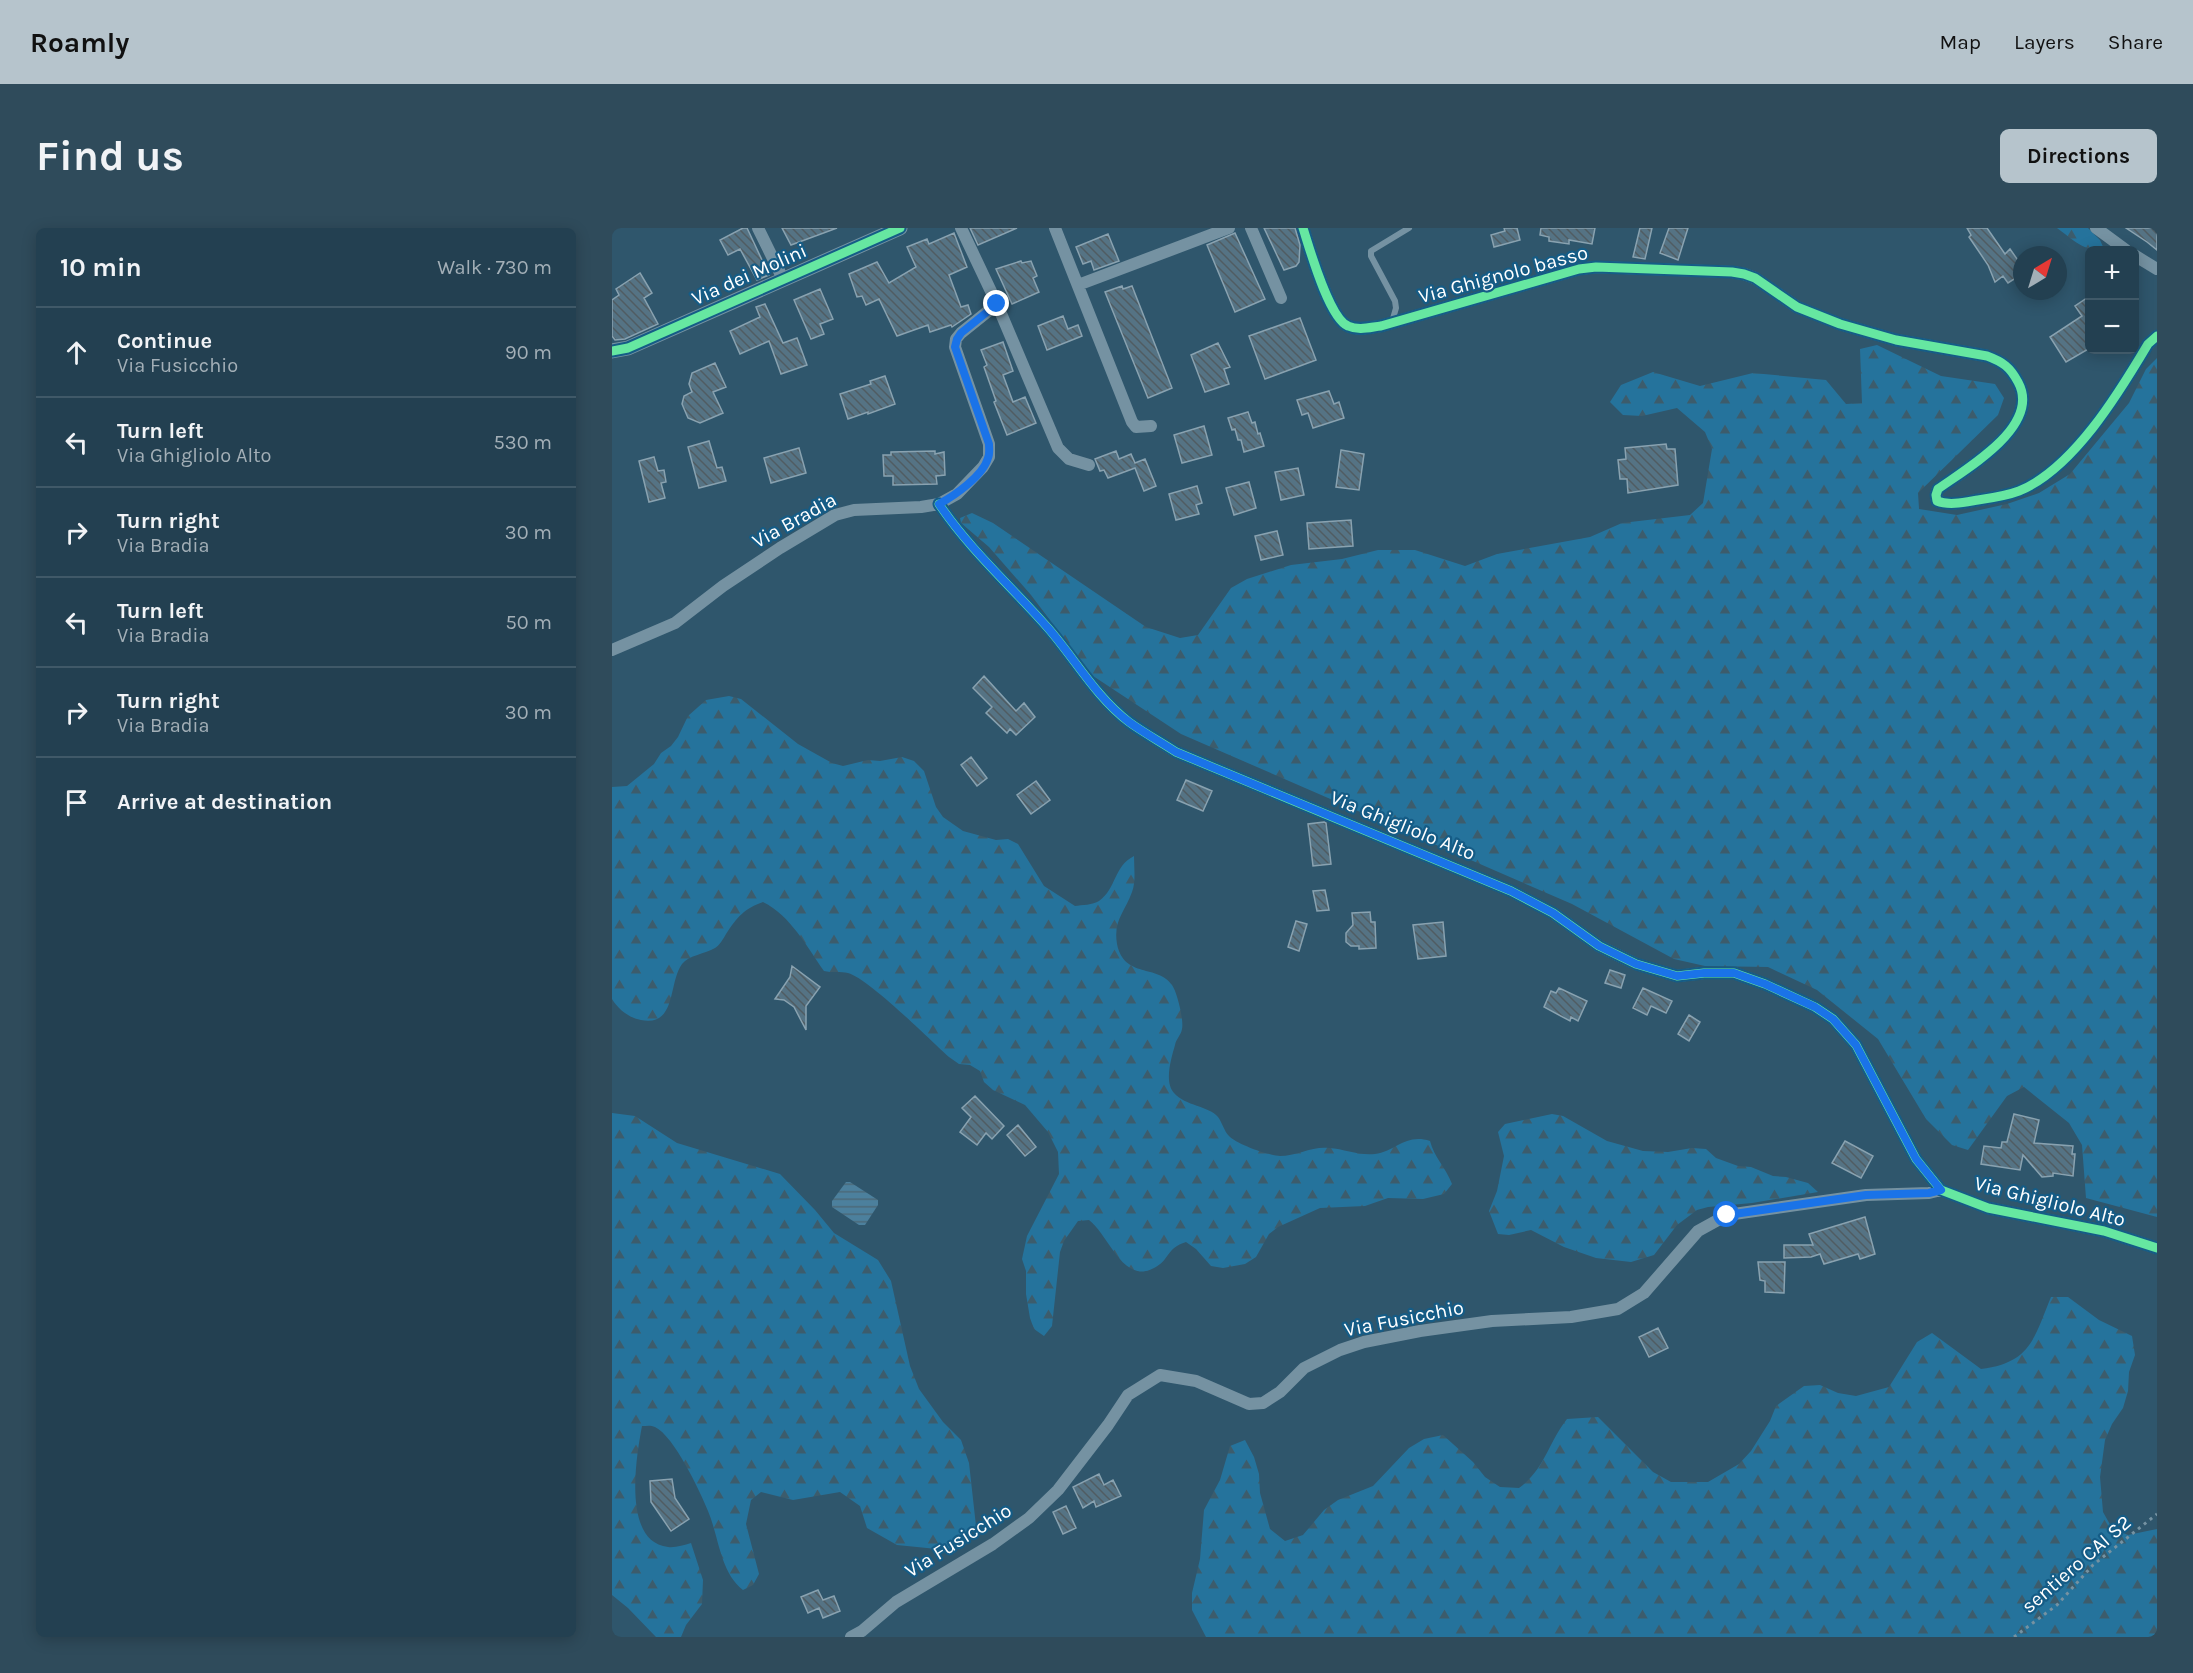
<!DOCTYPE html>
<html lang="en">
<head>
<meta charset="utf-8">
<style>
  body { margin:0; font-family:Karla,sans-serif; background:#2f4b5b; color:#f1f3f6 }
  .controls { position:absolute; right:18px; top:18px; display:grid; overflow:hidden; border-radius:9px; box-shadow:0 3px 15px #0003 }
  .controls button { width:54px; height:54px; display:grid; place-items:center; padding:0; border:0; border-bottom:2px solid #405968; background:#234051; color:#f1f3f6; font:30px sans-serif }
  .compass { position:absolute; left:1401px; top:18px; width:54px; height:54px; border-radius:50%; background:#234051; box-shadow:0 3px 15px #0003; rotate:38deg }
  .stop { position:absolute; width:18px; height:18px; margin:-14px; border:4px solid #1a73e8; border-radius:50%; background:#fff }
  .stop.end { background:#1a73e8; border-color:#fff; box-shadow:0 2px 6px #0008 }
  .list { margin:0; padding:0; list-style:none }
  h2 { display:flex; justify-content:space-between; align-items:center; height:78px; margin:0; padding:0 24px; font-size:26px }
  h2 small { font-size:20px; font-weight:400; color:#a3afb7 }
  .list li { display:grid; grid-template-columns:39px 1fr auto; gap:18px; align-items:center; box-sizing:border-box; height:90px; padding:0 24px; border-top:2px solid #405968 }
  .list b { display:block; font-size:22px; white-space:nowrap }
  .list p { margin:0; font-size:20px; white-space:nowrap; color:#a3afb7 }
  .list em { font-size:20px; font-style:normal; color:#a3afb7 }
  .icon { flex:none; width:33px; height:33px; fill:none; stroke:currentColor; stroke-width:2; stroke-linecap:round; stroke-linejoin:round }
  .map { position:relative; flex:none; width:1545px; height:1409px; overflow:hidden; border-radius:9px }
  header { display:flex; align-items:center; gap:36px; box-sizing:border-box; height:84px; padding:0 30px; background:#b6c4cc; color:#111 }
  header strong { font-size:28px }
  nav { display:flex; gap:33px; margin-inline-start:auto; font-size:21px }
  .intro { display:flex; align-items:center; justify-content:space-between; box-sizing:border-box; height:144px; padding:0 36px }
  h1 { margin:0; font-size:42px }
  .button { padding:15px 27px; border-radius:9px; background:#b6c4cc; color:#111; font-size:21px; font-weight:700 }
  main { display:flex; gap:36px; padding:0 36px }
  aside { flex:1; background:#234051; border-radius:9px; box-shadow:0 3px 15px #0003 }
  .map>svg:first-child { display:block }
  .forest { fill:url(#forest-firs) }
  .water { fill:url(#water-rules) }
  .building { fill:url(#building-back-hatch); stroke:#89a2b0; stroke-width:1.5 }
  .lines { fill:none; stroke-linecap:round; stroke-linejoin:round }
  .path { stroke:#7592a2; stroke-width:3; stroke-dasharray:3 4.5; stroke-linecap:butt }
  .service { stroke:#7592a2; stroke-width:6 }
  .minor { stroke:#7592a2; stroke-width:12 }
  .tertiary { stroke:#7592a2; stroke-width:15 }
  .cycleway-casing { stroke:#155c86; stroke-width:13 }
  .cycleway { stroke:#66e7a1; stroke-width:9 }
  .route { stroke:#1a73e8; stroke-width:8 }
  .labels { text-anchor:middle; stroke-width:4.5; stroke-linejoin:round; paint-order:stroke }
  .street-label { font-size:20px; fill:#fff; stroke:#155c86 }
</style>
</head>
<body>
<header>
<strong>Roamly</strong>
<nav><a>Map</a><a>Layers</a><a>Share</a></nav>
</header>
<div class="intro"><h1>Find us</h1><a class="button">Directions</a></div>
<main>
<aside>
<h2>10 min<small>Walk · 730 m</small></h2>
<ul class="list">
<li><svg class="icon" aria-label="ahead" viewBox="0 0 24 24"><path d="M12 20V5M6 11l6-6 6 6"/></svg><div><b>Continue</b><p>Via Fusicchio</p></div><em>90 m</em></li>
<li><svg class="icon" aria-label="left" viewBox="0 0 24 24"><path d="M17 20v-9H6M10 6l-5 5 5 5"/></svg><div><b>Turn left</b><p>Via Ghigliolo Alto</p></div><em>530 m</em></li>
<li><svg class="icon" aria-label="right" viewBox="0 0 24 24"><path d="M7 20v-9h11M14 6l5 5-5 5"/></svg><div><b>Turn right</b><p>Via Bradia</p></div><em>30 m</em></li>
<li><svg class="icon" aria-label="left" viewBox="0 0 24 24"><path d="M17 20v-9H6M10 6l-5 5 5 5"/></svg><div><b>Turn left</b><p>Via Bradia</p></div><em>50 m</em></li>
<li><svg class="icon" aria-label="right" viewBox="0 0 24 24"><path d="M7 20v-9h11M14 6l5 5-5 5"/></svg><div><b>Turn right</b><p>Via Bradia</p></div><em>30 m</em></li>
<li><svg class="icon" aria-label="arrive" viewBox="0 0 24 24"><path d="M6 21V4h12l-3 4 3 4H6"/></svg><div><b>Arrive at destination</b></div></li>
</ul>
</aside>
<div class="map">
<svg width="1545" height="1409" viewBox="0 0 1545 1409">
  <defs>
    <pattern id="forest-firs" width="22" height="20" patternUnits="userSpaceOnUse" patternTransform="scale(1.5)"><rect width="22" height="20" fill="#25739c"/><path d="M5 1l3.5 6h-7zM16 11l3.5 6h-7z" fill="#3c5c6c"/></pattern>
    <pattern id="water-rules" width="6" height="5" patternUnits="userSpaceOnUse" patternTransform="scale(1.5)"><rect width="6" height="5" fill="#4c809d"/><path d="M0 2.5h6" fill="none" stroke="#4c6979"/></pattern>
    <pattern id="building-back-hatch" width="6" height="6" patternUnits="userSpaceOnUse" patternTransform="scale(1.5)"><rect width="6" height="6" fill="#557384"/><path d="M-1 5l2 2M0 0l6 6M5-1l2 2" fill="none" stroke="#505c62"/></pattern>
  </defs>
  <rect width="100%" height="100%" fill="#2f566c"/>
  <path class="forest" d="M1445,0H1476L1488,12L1492,21C1473,25 1459,10 1445,0Z
    M1265,117L1329,148L1383,156L1392,170L1386,187L1306,265L1307,281L1345,287L1395,276L1427,265L1458,246L1517,175L1534,141L1545,130V989L1474,970L1470,917L1457,895L1412,859L1395,868L1356,922L1340,917L1314,891L1266,811L1205,762L1156,739L1093,738L1062,731L960,676L569,506L472,442L456,416L419,367L377,319L349,295L348,290L360,285L381,295L534,399L568,410L586,407L619,360L635,351L679,337L730,331L766,322H803L853,338L885,326L978,309L1010,295L1078,287L1091,275L1100,221L1093,204L1065,180L1030,188L1011,187L998,174L1009,157L1041,144L1088,158L1141,145L1214,152L1234,176L1250,175L1248,121Z
    M117,468L129,471L186,516L220,535L231,538L256,532L268,533L290,529L302,533L312,543L324,579L331,589L351,603L384,612L396,611L406,616L432,658L463,678C470,677 481,677 487,673C505,660 501,639 522,628C522,640 524,653 520,664C513,684 501,692 505,716C512,751 546,736 560,757C565,764 572,792 570,801C569,807 564,811 563,817C559,831 552,854 562,865C573,878 597,878 606,889C610,894 612,903 617,908C624,916 658,928 668,928C684,928 701,918 717,920C733,921 747,928 763,926C784,923 794,905 818,913C822,929 834,940 840,956L832,966L811,971L776,970L753,978L708,980L666,999L657,1006L644,1029L633,1036L611,1040L599,1038L584,1021L574,1014C554,1020 558,1032 542,1040C511,1057 497,1007 477,992L466,993L452,1013L448,1024L440,1098L432,1108L422,1101L418,1090L414,1066V1043L410,1031L415,1008L447,946L446,924L436,904L413,877L381,862L372,854L368,843L358,837L347,836L337,829C318,812 256,750 236,745C229,743 220,745 212,743C195,719 179,688 151,674C133,680 125,689 114,706C111,711 108,717 103,720C93,726 77,727 70,736C56,755 65,799 29,792C17,790 6,781 0,771V559L15,558L42,536L49,525L59,518L66,509L76,488L94,472Z
    M0,885L23,888L65,915L168,946L203,982L222,1005L266,1032L279,1053L298,1138L307,1161L331,1194L349,1212L357,1235L364,1298L346,1316L335,1322L285,1317L255,1300L248,1278L228,1264L181,1272L149,1264L139,1272L134,1296L147,1346L141,1357L131,1362C108,1344 107,1309 96,1283C88,1263 62,1208 43,1199C39,1197 34,1198 30,1198C24,1229 10,1314 56,1319C63,1320 72,1317 79,1315L91,1352L90,1376L74,1397L69,1409H44L16,1380L0,1367Z
    M940,886L951,888L995,913L1031,923L1056,924L1080,920L1094,921L1104,930L1126,938L1139,939L1161,948L1174,949L1196,955L1206,964L1140,975L1096,979L1085,982L1065,997L1042,1027L1019,1034L984,1030L952,1019L919,1002L897,1007L886,1006L877,983L885,963L892,928L886,904L893,896Z
    M1439,1069H1456L1487,1092L1520,1108L1523,1127L1517,1144L1516,1163L1511,1180L1500,1196L1493,1212L1488,1249L1491,1284L1500,1300L1516,1307L1545,1301V1409H594L580,1382V1365L588,1331L592,1282L608,1252L618,1218L633,1212L642,1229L647,1246L648,1265L658,1301L673,1313L691,1307L712,1282L726,1272L761,1258L797,1220L812,1211L831,1207L861,1234L873,1249L888,1259L907,1260C933,1241 936,1215 955,1191L986,1189L1041,1244L1059,1254H1096L1127,1236L1139,1223L1158,1193L1164,1178L1192,1158L1208,1157L1226,1165L1244,1168L1277,1159L1305,1114L1320,1105L1369,1141C1419,1135 1422,1110 1439,1069Z"/>
  <path class="water" d="M234,954H238L266,972V977L253,997H247L220,979V973Z"/>
  <path class="building" d="M131,0H135L157,47L145,52L128,21L116,27L108,12Z
    M170,0H225L179,17Z
    M358,0H405L366,17Z
    M652,0H683L688,17L687,34L684,38L672,42Z
    M892,0H905L908,12L882,19L879,7L893,3Z
    M929,0H983L980,16L957,12V16L937,13V9L928,7Z
    M1028,0H1040L1033,31L1021,29Z
    M1057,0H1076L1066,32L1048,25Z
    M1355,0H1375L1393,26L1398,21L1410,38V46L1396,55L1391,48L1383,54L1376,37L1357,9L1359,7Z
    M1514,0H1545V22L1535,14Z
    M342,5L355,39L337,47L349,79L356,77L359,86L340,99L339,97L318,104L316,97L285,108L267,71L254,77L250,68L245,69L237,46L265,34L277,55L304,39L295,19L315,11L317,16Z
    M623,5L653,71L623,84L595,17Z
    M496,6L507,33L482,42L479,33L471,36L464,19Z
    M409,33L410,35L419,33L425,48L421,50L427,64L400,76L384,41Z
    M28,45L40,65L32,70L46,96L13,111L3,112L0,108V72L7,67L4,61Z
    M510,58L511,61L520,58L560,160L536,170L493,64Z
    M208,61L221,91L208,96L212,106L199,111L182,72Z
    M1478,68V120L1454,134L1438,109L1470,88L1463,78Z
    M153,76L171,115L185,110L195,137L169,146L157,113L128,126L118,103L148,89L144,79Z
    M451,88L456,101L466,97L470,108L435,122L426,98Z
    M688,90L704,132L653,151L637,108Z
    M391,114L401,143L391,147L401,174L413,169L424,195L395,207L382,174L384,173L372,139L375,137L369,122Z
    M606,115L618,139L612,141L617,156L593,164L579,127Z
    M103,135L114,159L101,164L111,185L88,195L76,190L70,176L72,168L80,164L77,156L80,145Z
    M273,148L283,176L256,186V184L236,191L228,166L259,156L258,153Z
    M717,163L722,176L727,174L732,190L701,200L696,185L690,187L685,172Z
    M636,184L640,195L643,194L646,206L648,205L652,218L632,224L629,212H626L623,201L620,202L616,190Z
    M592,198L600,227L570,235L562,207Z
    M97,213L105,240L110,239L114,253L87,260L76,219Z
    M1054,216L1055,221H1063L1066,257L1016,265L1015,251H1008L1006,232L1014,231L1013,220Z
    M187,220L194,245L159,255L152,230Z
    M729,222L752,226L747,262L724,259Z
    M323,223V226L332,224L333,247L324,248L325,256L281,257V248H272L271,227H279V224Z
    M504,223L507,231L519,226L523,235L533,231L544,258L532,263L523,240L496,250L492,242L488,243L483,231Z
    M42,229L46,243L52,242L54,254L49,255L53,270L37,274L27,233Z
    M686,240L692,267L669,272L663,244Z
    M637,254L644,280L622,287L614,260Z
    M585,258L590,275L584,277L587,286L564,292L557,266Z
    M739,292L741,318L697,321L695,295Z
    M665,303L671,327L649,332L643,308Z
    M372,448L404,483L412,475L423,489L404,507L398,501L395,505L374,485L380,479L361,460Z
    M359,529L375,550L365,558L349,537Z
    M574,552L600,563L591,583L565,572Z
    M424,553L438,572L419,586L405,567Z
    M712,594L714,595L719,636L701,638L696,596Z
    M713,662L717,682L705,683L701,663Z
    M758,684L759,694H763L764,720L747,721V718H739L734,714V705L741,697L740,685Z
    M684,693L695,696L687,723L676,719Z
    M831,694L834,728L806,731L801,697Z
    M180,738L208,759L194,778V802L182,779L172,772L163,771L178,749Z
    M998,742L1013,747L1009,760L993,755Z
    M947,760L975,773L966,793L959,789L958,793L932,779L939,763L944,765Z
    M1031,760L1060,773L1054,785L1039,778L1035,787L1021,780Z
    M1077,787L1088,794L1077,813L1066,806Z
    M363,868L392,898L380,911L374,905L365,917L348,904L359,889L350,880Z
    M1402,886L1427,892L1422,915L1461,918L1460,926H1463L1461,948L1441,945V948L1430,949L1411,927L1408,942L1369,936L1372,918L1389,920L1390,914H1395Z
    M406,897L424,919L413,928L395,907Z
    M1233,913L1261,928L1249,950L1220,935Z
    M1253,989L1263,1026L1248,1031L1246,1026L1212,1036L1208,1026L1199,1029L1172,1030V1017H1201L1197,1006Z
    M1146,1034H1173L1172,1065L1153,1064V1053L1148,1052Z
    M1046,1100L1056,1120L1037,1129L1027,1109Z
    M487,1246L492,1257L501,1252L509,1268L484,1279L482,1273L471,1280L461,1259Z
    M60,1251L63,1270L77,1291L59,1303L39,1274L38,1253Z
    M454,1278L464,1300L451,1306L441,1284Z
    M206,1362L211,1372L222,1368L228,1383L211,1390L207,1380L196,1385L189,1369Z"/>
  <g class="lines">
    <path class="path" d="M1402,1409L1445,1377L1481,1337L1545,1286"/>
    <path class="service" d="M780,94L784,80L783,73L759,28V23L797,0"/>
    <path class="minor" d="M146,0L171,51
      M443,0L520,194L524,199L539,198
      M639,0L669,70
      M691,0C698,22 717,90 736,98C747,103 759,99 769,98L967,41L984,39L1120,44L1132,46L1143,50L1185,79L1228,96L1284,112L1375,128C1391,134 1398,139 1406,154C1430,198 1355,240 1326,261L1324,267L1325,273C1337,278 1354,274 1366,272C1380,270 1394,268 1407,263C1461,241 1507,165 1536,116L1545,108
      M1484,0L1514,22
      M1522,27L1545,41
      M466,57L617,0
      M385,76L446,220L457,231L477,237
      M327,276C358,322 400,359 436,400C463,431 484,469 517,494C532,505 549,514 564,524L899,663L941,685L987,718L1024,736L1065,748L1092,745H1122L1153,756L1203,779L1221,791L1244,817L1304,931L1329,962L1376,980L1492,1003L1545,1020
      M0,422L63,395L111,358L168,320L223,287L242,282L309,279L327,276L345,266L371,239L377,229V216L343,119L344,111L349,105L385,76L349,0
      M239,1409L250,1403L284,1374L381,1316L417,1290L446,1262L496,1197L516,1167L548,1147L584,1153L637,1176L651,1175L668,1164L692,1140L728,1122L752,1114L808,1103L880,1093L959,1089L1006,1081L1032,1065L1086,1003L1115,987L1254,967L1317,965L1329,962"/>
    <path class="tertiary" d="M0,123L16,120L288,0"/>
    <defs>
      <path id="cycleway" d="M691,0C698,22 717,90 736,98C747,103 759,99 769,98L967,41L984,39L1120,44L1132,46L1143,50L1185,79L1228,96L1284,112L1375,128C1391,134 1398,139 1406,154C1430,198 1355,240 1326,261L1324,267L1325,273C1337,278 1354,274 1366,272C1380,270 1394,268 1407,263C1461,241 1507,165 1536,116L1545,108
        M0,123L16,120L288,0
        M327,276C358,322 400,359 436,400C463,431 484,469 517,494C532,505 549,514 564,524L899,663L941,685L987,718L1024,736L1065,748L1092,745H1122L1153,756L1203,779L1221,791L1244,817L1304,931L1329,962L1376,980L1492,1003L1545,1020"/>
    </defs>
    <use href="#cycleway" class="cycleway-casing"/>
    <use href="#cycleway" class="cycleway"/>
  </g>
  <g class="lines">
    <path class="route" d="M385,76L349,105L345,111L343,119L377,216C377,220 378,226 376,230C371,248 342,268 327,276C358,322 400,359 436,400C463,431 484,469 517,494C532,505 549,514 564,524L899,663L941,685L987,718L1024,736L1065,748L1092,745H1122L1153,756L1203,779L1221,791L1244,817L1304,931L1329,962L1317,965L1254,967L1115,987"/>
  </g>
  <g class="labels">
    <g class="street-label">
      <text transform="translate(137 46) rotate(-24)" y="7">Via dei Molini</text>
      <text transform="translate(891 46) rotate(-15)" y="7">Via Ghignolo basso</text>
      <text transform="translate(182 292) rotate(-29)" y="7">Via Bradia</text>
      <text transform="translate(791 597) rotate(22)" y="7">Via Ghigliolo Alto</text>
      <text transform="translate(1438 973) rotate(14)" y="7">Via Ghigliolo Alto</text>
      <text transform="translate(792 1090) rotate(-11)" y="7">Via Fusicchio</text>
      <text transform="translate(346 1312) rotate(-32)" y="7">Via Fusicchio</text>
      <text transform="translate(1464 1336) rotate(-41)" y="7">sentiero CAI S2</text>
    </g>
  </g>
</svg>
<div class="controls">
<button>+</button>
<button>−</button>
</div>
<svg class="compass" viewBox="-18 -18 36 36"><path d="M0-13l5 13h-10z" fill="#e53935"/><path d="M0 13l5-13h-10z" fill="#a3afb7"/></svg>
<div class="stop" style="left:1115px;top:987px"></div>
<div class="stop end" style="left:385px;top:76px"></div>
</div>
</main>
</body>
</html>
